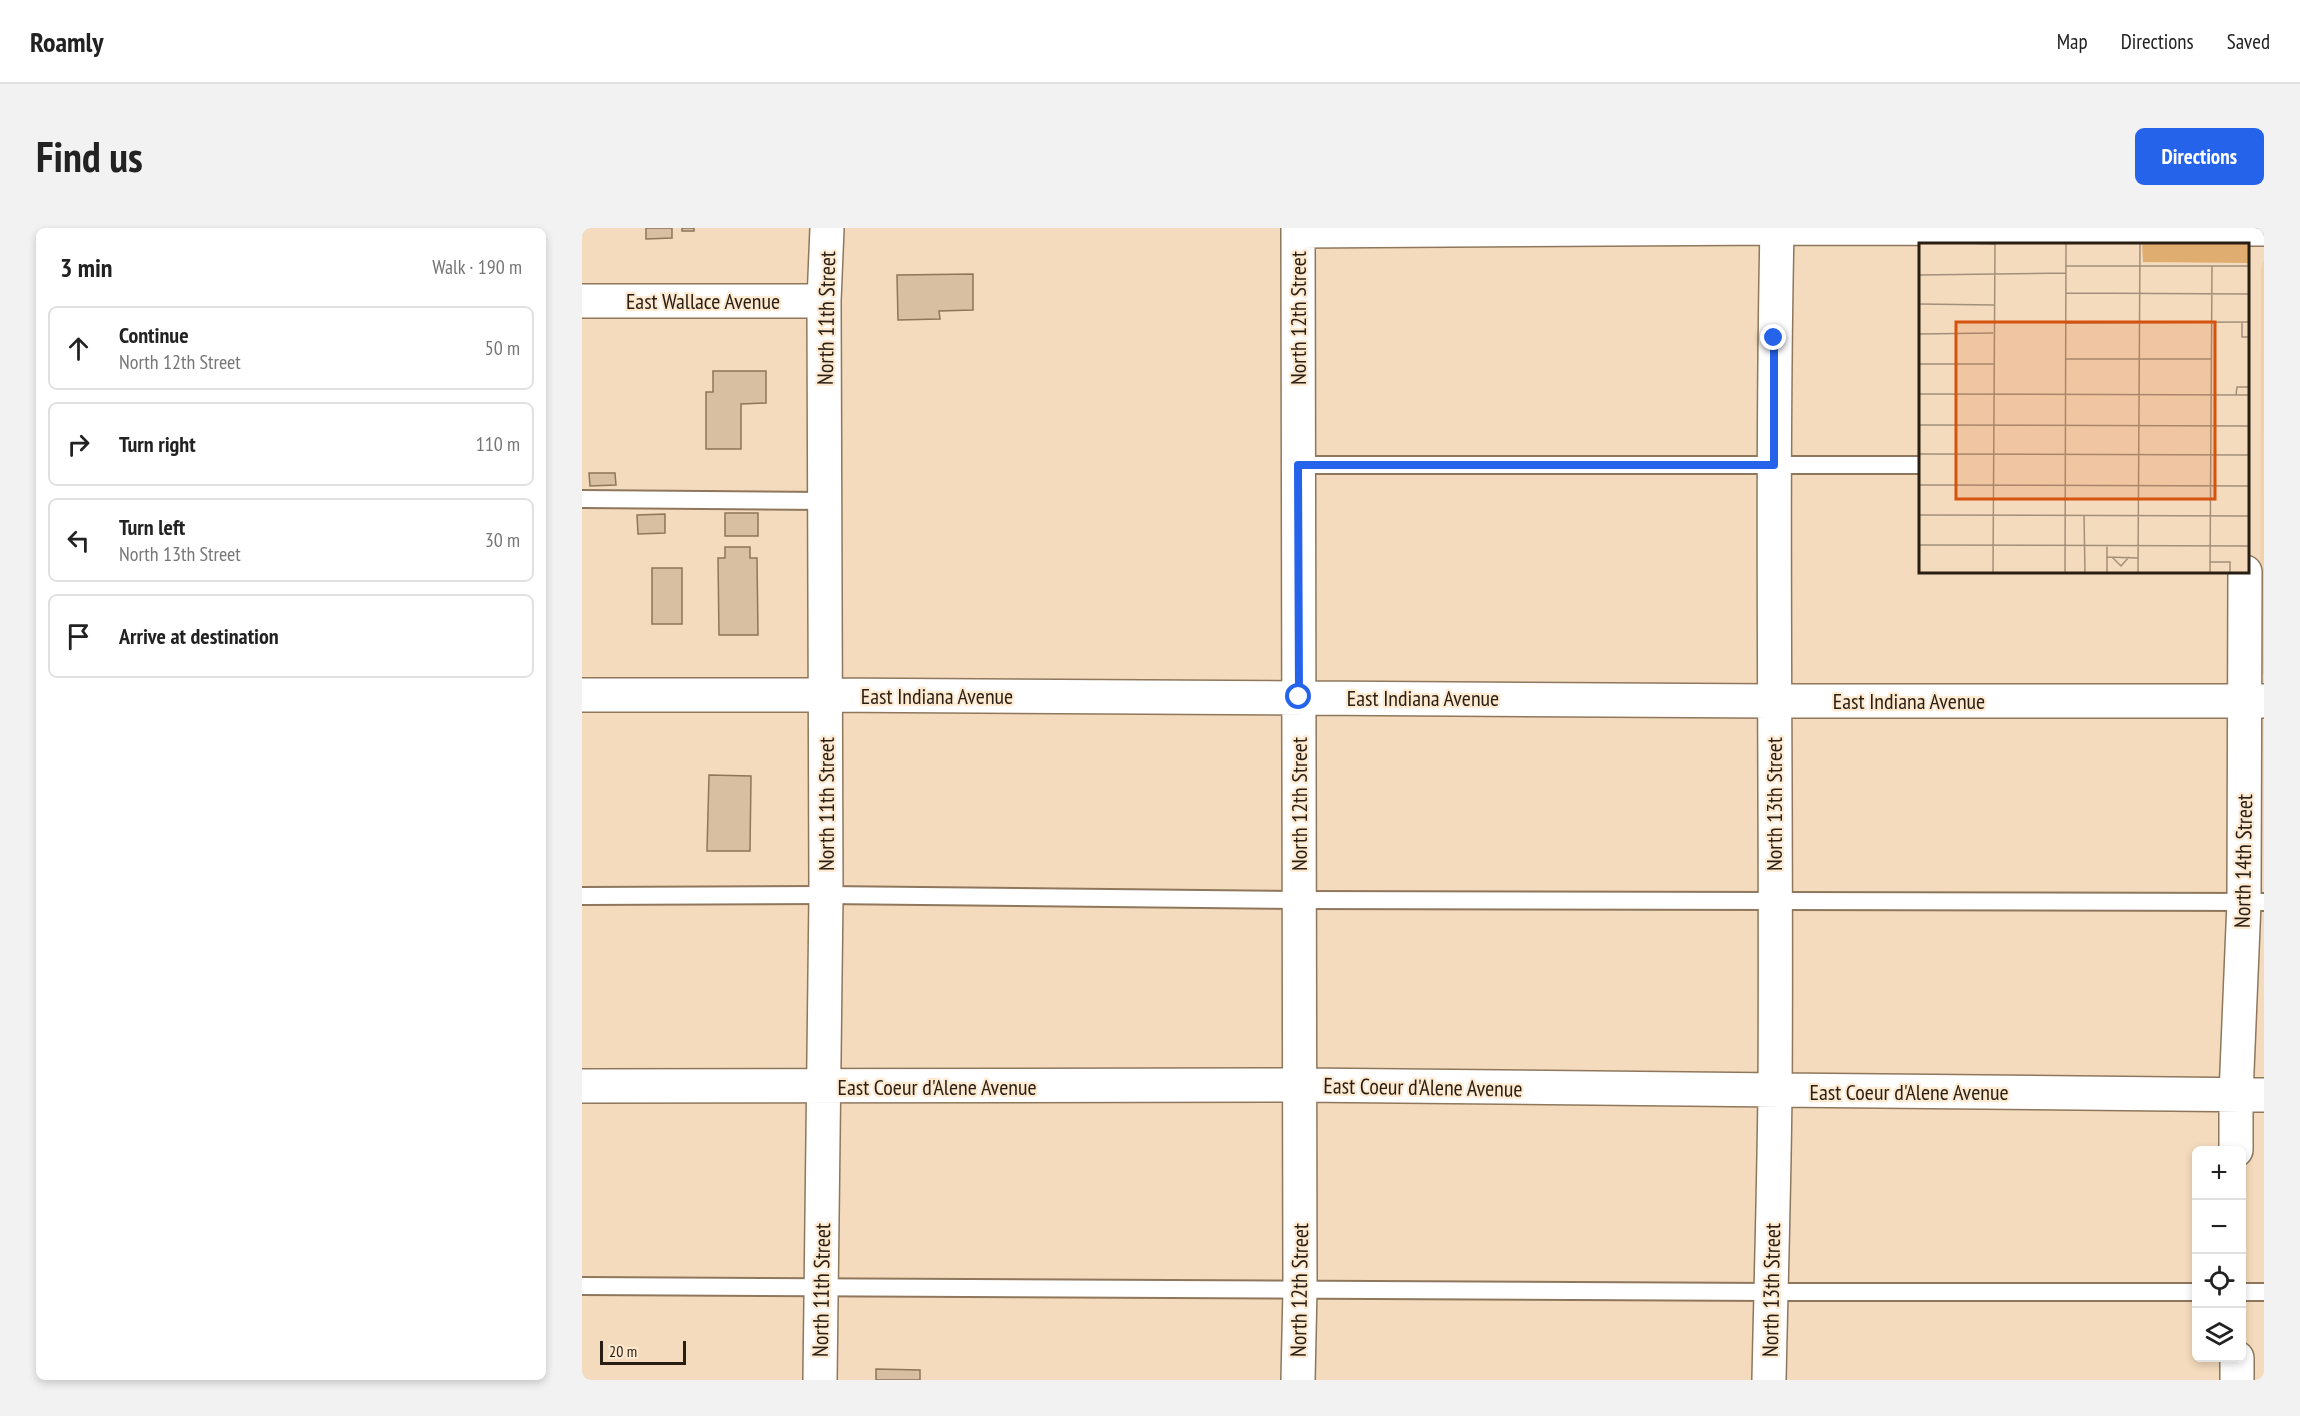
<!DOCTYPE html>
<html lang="en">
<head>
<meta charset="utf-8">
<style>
  body { margin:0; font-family:"PT Sans Narrow",sans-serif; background:#f2f2f2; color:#222 }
  .controls { position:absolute; right:18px; bottom:18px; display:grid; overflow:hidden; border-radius:9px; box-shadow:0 3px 9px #0003 }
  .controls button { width:54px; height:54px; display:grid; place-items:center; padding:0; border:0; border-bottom:2px solid #e0e0e0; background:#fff; color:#222; font:30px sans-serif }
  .scale { position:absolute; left:18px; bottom:15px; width:86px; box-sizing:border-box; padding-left:6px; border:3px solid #281e13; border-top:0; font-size:16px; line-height:21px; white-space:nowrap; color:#281e13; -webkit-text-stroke:4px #fee9d1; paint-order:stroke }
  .stop { position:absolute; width:18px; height:18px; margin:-14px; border:4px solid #2563eb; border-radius:50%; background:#fff }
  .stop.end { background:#2563eb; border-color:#fff; box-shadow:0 2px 6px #0008 }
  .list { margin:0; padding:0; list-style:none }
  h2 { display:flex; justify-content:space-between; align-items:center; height:78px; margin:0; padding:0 24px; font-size:26px }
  h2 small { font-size:20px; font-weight:400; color:#767676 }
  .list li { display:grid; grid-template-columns:39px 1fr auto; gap:18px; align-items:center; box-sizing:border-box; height:84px; margin:0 12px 12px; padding:0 12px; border:2px solid #e0e0e0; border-radius:9px }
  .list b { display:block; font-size:22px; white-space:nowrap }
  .list p { margin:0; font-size:20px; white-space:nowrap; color:#767676 }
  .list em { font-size:20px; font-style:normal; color:#767676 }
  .icon { flex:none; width:33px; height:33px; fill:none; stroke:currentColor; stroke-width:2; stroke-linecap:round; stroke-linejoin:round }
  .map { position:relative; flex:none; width:1682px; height:1152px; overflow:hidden; border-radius:9px }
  header { display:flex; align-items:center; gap:36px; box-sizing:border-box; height:84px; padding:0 30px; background:#fff; border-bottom:2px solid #e0e0e0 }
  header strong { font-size:28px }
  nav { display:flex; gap:33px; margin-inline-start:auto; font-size:21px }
  .intro { display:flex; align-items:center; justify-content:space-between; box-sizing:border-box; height:144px; padding:0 36px }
  h1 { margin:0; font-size:42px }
  .button { padding:15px 27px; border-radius:9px; background:#2563eb; color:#fff; font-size:21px; font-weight:700 }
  main { display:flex; gap:36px; padding:0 36px }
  aside { flex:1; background:#fff; border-radius:9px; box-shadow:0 3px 9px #0003 }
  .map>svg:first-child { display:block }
  .built { fill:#f0d1ad }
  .building { fill:#d8bfa1; stroke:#8d765a; stroke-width:1.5 }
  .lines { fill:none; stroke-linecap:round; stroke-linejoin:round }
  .lane-casing { stroke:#8e775c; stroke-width:20 }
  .street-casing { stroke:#8e775c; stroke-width:36 }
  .lane { stroke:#fff; stroke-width:16 }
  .street { stroke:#fff; stroke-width:33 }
  .route { stroke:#2563eb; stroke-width:8 }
  .labels { text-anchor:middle; stroke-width:4.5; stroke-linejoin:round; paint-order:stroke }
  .street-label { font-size:22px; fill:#281e13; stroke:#fee9d1 }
  .inset-road { fill:none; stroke:#a38f79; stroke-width:1.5 }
  .view { fill:#d5530d; fill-opacity:0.15; stroke:#d5530d; stroke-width:3 }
  .inset-edge { fill:none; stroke:#281e13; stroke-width:3 }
</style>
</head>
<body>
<header>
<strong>Roamly</strong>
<nav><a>Map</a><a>Directions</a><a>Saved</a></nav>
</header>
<div class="intro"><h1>Find us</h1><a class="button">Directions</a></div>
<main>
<aside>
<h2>3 min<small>Walk · 190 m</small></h2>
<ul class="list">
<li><svg class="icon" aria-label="ahead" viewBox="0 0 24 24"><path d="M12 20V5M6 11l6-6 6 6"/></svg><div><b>Continue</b><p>North 12th Street</p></div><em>50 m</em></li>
<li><svg class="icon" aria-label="right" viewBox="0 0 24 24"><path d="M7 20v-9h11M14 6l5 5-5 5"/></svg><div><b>Turn right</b></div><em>110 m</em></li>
<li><svg class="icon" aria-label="left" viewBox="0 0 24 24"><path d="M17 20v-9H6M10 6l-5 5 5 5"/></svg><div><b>Turn left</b><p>North 13th Street</p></div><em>30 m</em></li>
<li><svg class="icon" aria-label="arrive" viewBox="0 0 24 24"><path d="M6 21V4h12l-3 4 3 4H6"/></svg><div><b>Arrive at destination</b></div></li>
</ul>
</aside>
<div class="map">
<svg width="1682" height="1152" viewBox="0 0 1682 1152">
  <rect width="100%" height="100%" fill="#f5dbbd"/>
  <path class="built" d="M1682,32V446L1679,444L1678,437L1679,40Z"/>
  <path class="building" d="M64,0H90V10L64,11Z
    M100,0H112V3H100Z
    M391,46V82L357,83L358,91L316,92L315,47Z
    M131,143H184V175L159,176V221H124V164H131Z
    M7,245H33L34,257L8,258Z
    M143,285H176V308H143Z
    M83,286V305L56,306L55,287Z
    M143,319H168V330H175L176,407H137L136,330H143Z
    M70,340H100V396H70Z
    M127,547L169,548L168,623H125Z
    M294,1141L338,1142V1152H294Z"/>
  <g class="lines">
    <defs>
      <path id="lane" d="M716,237H1338
        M0,271L243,273
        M0,668L244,667L717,672L1682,674
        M0,1058L1189,1064H1614
        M1660,1064H1682"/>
      <path id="street" d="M716,3L1195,0L1682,1
        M0,73H242
        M0,467H244L1191,473H1682
        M0,858L718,857L1682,867
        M1654,922V867L1662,674L1663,344
        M238,1152L244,667L242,73L245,0
        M716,1152L718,1061L716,0
        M1187,1152C1189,1056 1192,959 1193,863C1195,575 1189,288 1195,0
        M1655,1152V1130"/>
    </defs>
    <use href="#lane" class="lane-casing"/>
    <use href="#street" class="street-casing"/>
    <use href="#lane" class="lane"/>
    <use href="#street" class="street"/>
  </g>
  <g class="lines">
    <path class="route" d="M717,469L716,237H1192V110"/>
  </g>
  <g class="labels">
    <g class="street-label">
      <text x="121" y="81">East Wallace Avenue</text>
      <text transform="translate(244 90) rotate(-89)" y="8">North 11th Street</text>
      <text transform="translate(716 90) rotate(-90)" y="8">North 12th Street</text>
      <text x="355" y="476">East Indiana Avenue</text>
      <text x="841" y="478">East Indiana Avenue</text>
      <text x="1327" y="481">East Indiana Avenue</text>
      <text transform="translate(244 576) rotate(-90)" y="8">North 11th Street</text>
      <text transform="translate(717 576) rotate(-90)" y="8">North 12th Street</text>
      <text transform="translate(1192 576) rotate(-90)" y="8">North 13th Street</text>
      <text transform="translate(1661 633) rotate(-89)" y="8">North 14th Street</text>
      <text x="355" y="867">East Coeur d'Alene Avenue</text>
      <text transform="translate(841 859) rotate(1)" y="8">East Coeur d'Alene Avenue</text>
      <text x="1327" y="872">East Coeur d'Alene Avenue</text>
      <text transform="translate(239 1062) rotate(-89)" y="8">North 11th Street</text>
      <text transform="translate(717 1062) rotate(-89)" y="8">North 12th Street</text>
      <text transform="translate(1189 1062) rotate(-89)" y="8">North 13th Street</text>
    </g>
  </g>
  <g transform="translate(1337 15)">
    <rect width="330" height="330" fill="#f5dbbd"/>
    <path d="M223,0H330V20L224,19Z" fill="#dfad70"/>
    <path class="inset-road" d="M49,0L76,1M147,23H330M0,32L147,30M147,50L330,51M0,61L76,62M323,79V94H330M147,80L330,79M0,91L74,90M147,116H293M0,121H75M0,151L330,152M317,152L318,144H330M0,182L330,183M0,211L330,212M0,242L330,243M0,272L330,273M165,272L166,330M0,302L330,303M188,302V330M188,314L219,315M193,314L202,323L210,314M291,319H311V330M74,330L76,0M146,330L147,0M219,330L221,0M291,330L293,23"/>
    <path class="view" d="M37,79H296V256H37Z"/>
    <rect width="330" height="330" class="inset-edge"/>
  </g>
</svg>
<div class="controls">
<button>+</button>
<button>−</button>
<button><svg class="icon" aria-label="locate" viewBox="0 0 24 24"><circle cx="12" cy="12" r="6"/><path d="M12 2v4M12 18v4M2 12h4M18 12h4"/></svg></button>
<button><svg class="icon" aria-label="layers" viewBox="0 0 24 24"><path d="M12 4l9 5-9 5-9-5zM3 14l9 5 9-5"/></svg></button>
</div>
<div class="scale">20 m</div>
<div class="stop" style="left:717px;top:469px"></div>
<div class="stop end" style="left:1192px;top:110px"></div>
</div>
</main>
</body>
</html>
